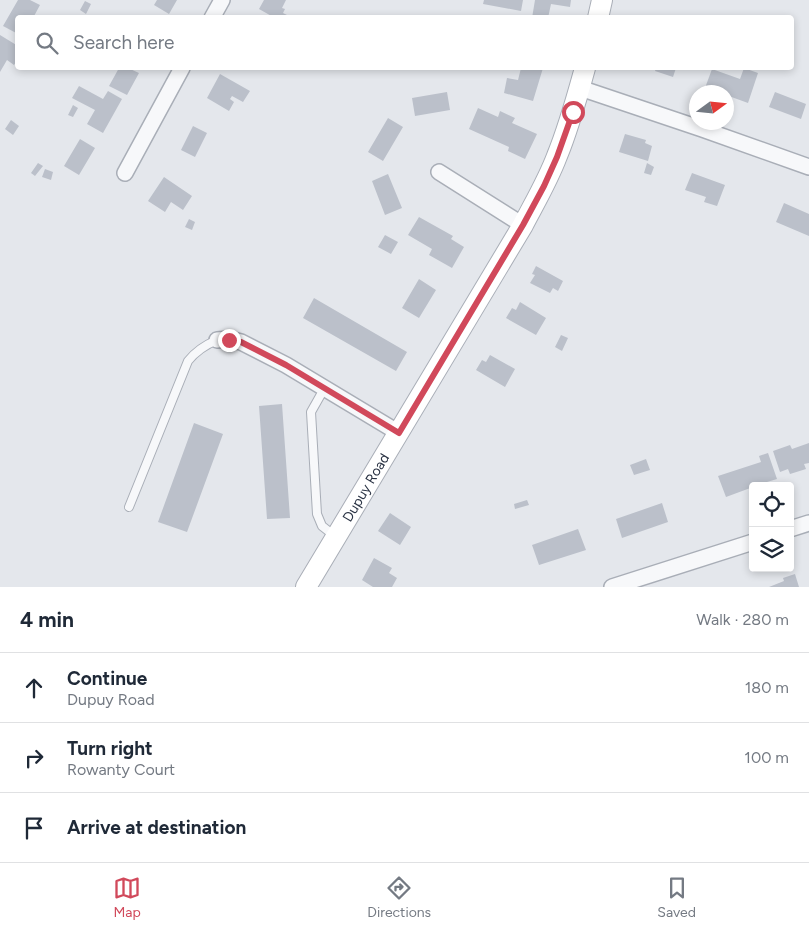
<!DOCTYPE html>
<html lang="en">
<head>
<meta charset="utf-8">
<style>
  body { margin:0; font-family:Figtree,sans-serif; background:#f2f2f3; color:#1f2937 }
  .controls { position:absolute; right:15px; bottom:15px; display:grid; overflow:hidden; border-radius:5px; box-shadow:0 2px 8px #0003 }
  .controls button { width:45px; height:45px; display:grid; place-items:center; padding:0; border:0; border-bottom:1px solid #e0e1e3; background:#fff; color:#1f2937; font:25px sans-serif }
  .compass { position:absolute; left:689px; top:85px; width:45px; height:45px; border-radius:50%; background:#fff; box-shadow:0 2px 8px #0003; rotate:75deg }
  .stop { position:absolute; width:15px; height:15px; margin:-11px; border:4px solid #d1495b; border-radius:50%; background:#fff }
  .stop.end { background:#d1495b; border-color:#fff; box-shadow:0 1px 5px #0008 }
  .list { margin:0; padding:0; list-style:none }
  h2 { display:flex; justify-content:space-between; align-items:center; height:65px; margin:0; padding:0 20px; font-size:21px }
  h2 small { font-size:16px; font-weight:400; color:#747a83 }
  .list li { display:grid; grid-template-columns:32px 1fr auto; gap:15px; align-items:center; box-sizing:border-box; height:70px; padding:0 20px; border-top:1px solid #e0e1e3 }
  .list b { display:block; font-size:19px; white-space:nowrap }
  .list p { margin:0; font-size:16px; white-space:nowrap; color:#747a83 }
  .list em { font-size:16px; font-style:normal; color:#747a83 }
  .icon { flex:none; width:28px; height:28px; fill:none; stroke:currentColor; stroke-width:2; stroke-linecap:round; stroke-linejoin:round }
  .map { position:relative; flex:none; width:809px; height:587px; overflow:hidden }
  .search { position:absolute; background:#fff; box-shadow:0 2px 8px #0003; left:15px; right:15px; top:15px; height:55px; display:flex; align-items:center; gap:12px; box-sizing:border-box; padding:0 18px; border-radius:5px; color:#747a83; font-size:19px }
  .sheet { height:275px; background:#fff }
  nav { display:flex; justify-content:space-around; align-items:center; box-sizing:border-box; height:70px; border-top:1px solid #e0e1e3; background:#fff; font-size:14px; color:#747a83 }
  nav a { display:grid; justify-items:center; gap:2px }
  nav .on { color:#d1495b }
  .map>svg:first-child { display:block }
  .building { fill:#bbc0ca }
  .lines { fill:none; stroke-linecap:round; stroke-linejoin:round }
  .lane-casing { stroke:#a9aeb7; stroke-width:10 }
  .street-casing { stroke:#a9aeb7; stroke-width:18 }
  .secondary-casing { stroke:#a9aeb7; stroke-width:22 }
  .lane { stroke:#f7f8fa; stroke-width:8 }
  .street { stroke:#f7f8fa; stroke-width:15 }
  .secondary { stroke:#fff; stroke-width:20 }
  .route { stroke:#d1495b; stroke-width:6 }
  .labels { text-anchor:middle; stroke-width:4; stroke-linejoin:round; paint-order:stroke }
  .street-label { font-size:14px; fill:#2b3445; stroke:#f4f6f9 }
</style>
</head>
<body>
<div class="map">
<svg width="809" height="587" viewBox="0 0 809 587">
  <rect width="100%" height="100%" fill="#e4e7ec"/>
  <path class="building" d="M18,0H30L40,5L33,18H18V34L3,26Z
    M157,0H177L169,14L154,5Z
    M264,0H286L282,8L285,9L283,13L289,16L288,18H275L259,9Z
    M484,0H523L521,11L483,4Z
    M535,0H571L570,7L551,4L548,18H532Z
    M85,1L91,4L86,14L80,10Z
    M0,35L18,46V59L14,65L7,60L0,72Z
    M119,68H128L139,73L127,95L109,86Z
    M521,68H543L533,101L504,93L507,78L518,80Z
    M656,68H676L673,77L655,71Z
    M744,68L758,73L748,103L726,95V92H719L705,88L712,69L740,79Z
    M220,74L250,91L243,102L232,96L230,99L234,102L229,111L207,98Z
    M79,86L103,99L108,91L122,99L103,133L87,124L95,110L72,98Z
    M447,92L450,110L415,116L412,98Z
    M775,92L806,104L801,119L769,107Z
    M73,105L78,108L73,117L68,115Z
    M478,108L498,117L500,111L515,118L512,123L537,134L525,159L508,151L509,147L469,129Z
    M388,118L403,127L383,161L368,152Z
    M11,120L19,126L13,135L5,129Z
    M193,126L207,133L195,157L181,150Z
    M625,134L646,140L645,143L652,146L648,161L619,152Z
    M80,139L95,148L79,175L64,166Z
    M38,163L43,166L35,176L31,173Z
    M647,163L654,167L651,175L644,173Z
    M45,169L53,172L51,180L42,177Z
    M692,173L725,185L717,206L704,202L706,197L685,190Z
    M388,174L402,208L385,215L372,181Z
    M164,177L192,196L183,210L171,202L165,212L148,201Z
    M784,203L809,214V236L776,222Z
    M419,217L453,236L451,239L464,247L452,268L429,255L432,249L408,235Z
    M189,219L195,222L192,230L185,227Z
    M385,235L398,242L391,254L378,247Z
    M536,266L563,281L558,291L553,288L550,293L530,283L535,275L532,274Z
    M419,279L436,290L419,318L402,308Z
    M314,298L407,352L396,371L303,318Z
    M520,302L546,318L536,335L506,318L512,308L516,310Z
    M561,335L568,338L562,351L555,347Z
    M490,355L515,369L505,387L476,370L482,360L486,362Z
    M282,404L290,518L267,519L259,406Z
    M194,423L223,434L187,532L158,522Z
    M809,443V463L804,464L806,469L790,474L788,469L780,472L773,451L790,445L792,449Z
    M768,453L777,479L753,486V487L726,497L718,476L761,462L759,456Z
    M646,459L650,470L634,475L630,465Z
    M527,500L529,505L515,509L514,504Z
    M662,503L668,522L622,538L616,519Z
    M390,513L411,527L400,545L378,531Z
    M578,529L586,550L539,565L532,545Z
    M374,558L392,568L389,573L397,578L392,587H373L362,580Z
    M795,574L799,587H769L784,581L783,578Z"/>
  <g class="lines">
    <defs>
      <path id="lane" d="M324,389L311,412L317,514L322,526L336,537
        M129,507L188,361C196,351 205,345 217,340"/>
      <path id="street" d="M212,18L222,0
        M580,88L702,129L809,167
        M439,172L523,225
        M125,173L182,68
        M217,340L229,339L241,342L286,365L399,433
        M790,529L809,523
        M612,587L753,542"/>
      <g id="secondary">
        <path d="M598,18L602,0"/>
        <path id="s1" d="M306,587L523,225C535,202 548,180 557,156C569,127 577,97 585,68"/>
      </g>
    </defs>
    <use href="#lane" class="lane-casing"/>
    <use href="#street" class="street-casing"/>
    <use href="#secondary" class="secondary-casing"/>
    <use href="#lane" class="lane"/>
    <use href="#street" class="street"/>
    <use href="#secondary" class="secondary"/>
  </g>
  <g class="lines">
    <path class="route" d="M229,340L241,342L286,365L399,433L523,225L544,186L557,157L573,112"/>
  </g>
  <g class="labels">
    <g class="street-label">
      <text dy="5" stroke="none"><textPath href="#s1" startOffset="116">Dupuy Road</textPath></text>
    </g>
  </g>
</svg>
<div class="controls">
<button><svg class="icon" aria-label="locate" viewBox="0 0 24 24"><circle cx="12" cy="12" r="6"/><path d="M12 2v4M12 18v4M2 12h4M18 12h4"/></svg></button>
<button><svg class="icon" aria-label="layers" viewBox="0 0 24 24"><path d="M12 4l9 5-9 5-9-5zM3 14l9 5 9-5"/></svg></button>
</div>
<svg class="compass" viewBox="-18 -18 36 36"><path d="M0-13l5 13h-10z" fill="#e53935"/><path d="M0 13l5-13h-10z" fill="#747a83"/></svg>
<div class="stop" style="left:573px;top:112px"></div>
<div class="stop end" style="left:229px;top:340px"></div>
<div class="search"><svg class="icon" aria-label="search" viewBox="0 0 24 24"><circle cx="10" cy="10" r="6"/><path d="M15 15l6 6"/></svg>Search here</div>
</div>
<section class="sheet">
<h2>4 min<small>Walk · 280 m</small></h2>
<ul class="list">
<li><svg class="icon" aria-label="ahead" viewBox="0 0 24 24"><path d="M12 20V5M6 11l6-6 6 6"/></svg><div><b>Continue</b><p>Dupuy Road</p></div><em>180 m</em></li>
<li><svg class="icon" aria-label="right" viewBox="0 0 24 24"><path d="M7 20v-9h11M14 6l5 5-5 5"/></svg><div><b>Turn right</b><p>Rowanty Court</p></div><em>100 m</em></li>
<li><svg class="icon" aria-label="arrive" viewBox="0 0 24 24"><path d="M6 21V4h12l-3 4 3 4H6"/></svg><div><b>Arrive at destination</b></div></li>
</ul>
</section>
<nav>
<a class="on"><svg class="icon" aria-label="map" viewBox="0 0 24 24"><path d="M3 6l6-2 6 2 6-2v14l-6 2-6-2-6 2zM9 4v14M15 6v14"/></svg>Map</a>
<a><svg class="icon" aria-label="directions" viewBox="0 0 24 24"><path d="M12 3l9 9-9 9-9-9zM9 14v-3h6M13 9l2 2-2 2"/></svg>Directions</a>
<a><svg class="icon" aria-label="saved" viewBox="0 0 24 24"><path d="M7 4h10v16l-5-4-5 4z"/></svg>Saved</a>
</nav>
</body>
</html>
